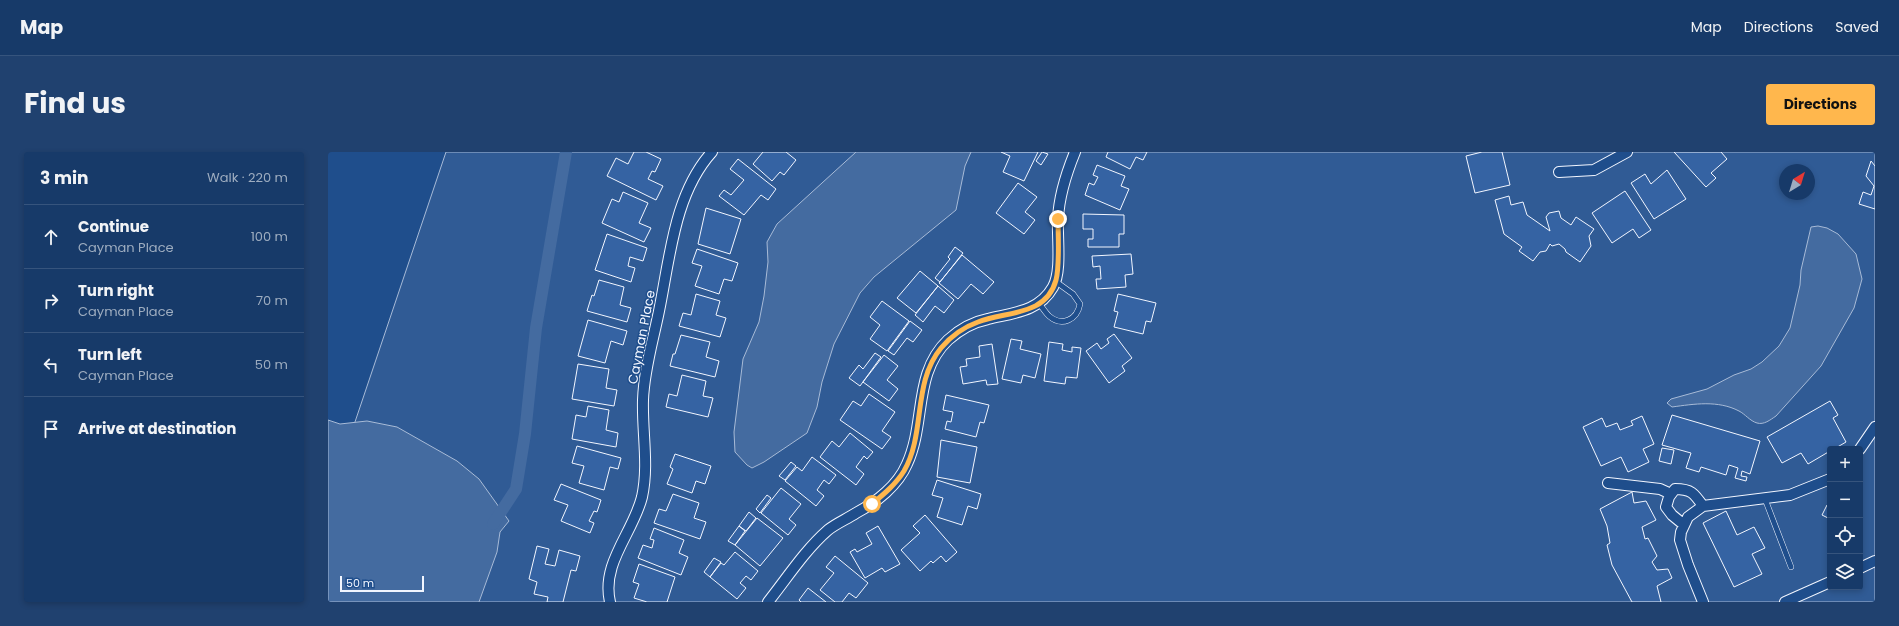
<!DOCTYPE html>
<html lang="en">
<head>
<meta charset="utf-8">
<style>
  body { margin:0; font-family:Poppins,sans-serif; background:#20416f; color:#f1f3f6 }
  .controls { position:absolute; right:12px; bottom:12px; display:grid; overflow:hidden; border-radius:4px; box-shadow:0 2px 6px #0003 }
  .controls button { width:36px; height:36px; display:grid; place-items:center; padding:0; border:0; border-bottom:1px solid #36547d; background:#173a69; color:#f1f3f6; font:20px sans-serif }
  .compass { position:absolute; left:1451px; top:12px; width:36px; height:36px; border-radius:50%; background:#173a69; box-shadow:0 2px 6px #0003; rotate:38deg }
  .scale { position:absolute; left:12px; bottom:10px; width:84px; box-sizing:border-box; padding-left:4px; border:2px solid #f2f6ff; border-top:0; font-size:11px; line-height:14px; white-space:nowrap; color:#f2f6ff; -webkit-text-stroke:3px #1f4e8c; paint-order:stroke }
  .stop { position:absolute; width:12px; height:12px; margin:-9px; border:3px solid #ffb74d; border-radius:50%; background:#fff }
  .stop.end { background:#ffb74d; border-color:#fff; box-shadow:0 1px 4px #0008 }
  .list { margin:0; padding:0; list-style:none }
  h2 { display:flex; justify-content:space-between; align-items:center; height:52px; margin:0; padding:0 16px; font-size:17px }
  h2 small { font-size:13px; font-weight:400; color:#9eadc0 }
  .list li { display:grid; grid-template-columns:26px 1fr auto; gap:12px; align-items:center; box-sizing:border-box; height:64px; padding:0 16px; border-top:1px solid #36547d }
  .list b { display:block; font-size:15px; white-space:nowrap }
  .list p { margin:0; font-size:13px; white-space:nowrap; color:#9eadc0 }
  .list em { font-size:13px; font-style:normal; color:#9eadc0 }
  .icon { flex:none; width:22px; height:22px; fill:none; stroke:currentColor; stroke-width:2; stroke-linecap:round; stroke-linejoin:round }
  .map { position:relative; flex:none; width:1547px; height:450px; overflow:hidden; border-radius:4px }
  header { display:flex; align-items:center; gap:24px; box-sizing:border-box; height:56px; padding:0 20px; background:#173a69; border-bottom:1px solid #36547d }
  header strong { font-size:19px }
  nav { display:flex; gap:22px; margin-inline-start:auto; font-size:14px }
  .intro { display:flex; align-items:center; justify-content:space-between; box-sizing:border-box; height:96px; padding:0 24px }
  h1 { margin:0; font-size:28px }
  .button { padding:10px 18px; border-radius:4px; background:#ffb74d; color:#111; font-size:14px; font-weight:700 }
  main { display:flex; gap:24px; padding:0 24px }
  aside { flex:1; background:#173a69; border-radius:4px; box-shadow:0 2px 6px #0003 }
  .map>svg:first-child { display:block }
  .green { fill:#305b95; stroke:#a8bbd7; fill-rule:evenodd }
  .water { fill:#446ba0; stroke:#a8bbd7 }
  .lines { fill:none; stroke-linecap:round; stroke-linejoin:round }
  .canal { stroke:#446ba0; stroke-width:12 }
  .building { fill:#3563a3; stroke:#f2f6ff }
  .lane-casing { stroke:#f2f6ff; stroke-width:6 }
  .street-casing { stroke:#f2f6ff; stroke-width:12 }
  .lane { stroke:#1f4e8c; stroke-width:5 }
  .street { stroke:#1f4e8c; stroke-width:10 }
  .route { stroke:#ffb74d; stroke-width:5 }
  .labels { text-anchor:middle; stroke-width:3; stroke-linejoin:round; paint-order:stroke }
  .street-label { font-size:13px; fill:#f2f6ff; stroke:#1f4e8c }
</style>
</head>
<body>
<header>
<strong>Map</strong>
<nav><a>Map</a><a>Directions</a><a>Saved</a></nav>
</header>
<div class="intro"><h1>Find us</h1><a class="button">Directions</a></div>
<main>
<aside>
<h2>3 min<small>Walk · 220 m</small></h2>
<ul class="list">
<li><svg class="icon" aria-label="ahead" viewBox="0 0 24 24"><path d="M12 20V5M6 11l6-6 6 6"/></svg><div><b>Continue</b><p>Cayman Place</p></div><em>100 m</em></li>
<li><svg class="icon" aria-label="right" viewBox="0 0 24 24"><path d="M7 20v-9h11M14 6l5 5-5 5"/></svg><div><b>Turn right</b><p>Cayman Place</p></div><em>70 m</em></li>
<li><svg class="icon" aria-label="left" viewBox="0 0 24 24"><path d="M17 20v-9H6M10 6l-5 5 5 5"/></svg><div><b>Turn left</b><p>Cayman Place</p></div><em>50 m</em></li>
<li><svg class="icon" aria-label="arrive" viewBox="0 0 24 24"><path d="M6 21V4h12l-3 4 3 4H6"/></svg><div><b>Arrive at destination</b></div></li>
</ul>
</aside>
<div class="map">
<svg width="1547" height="450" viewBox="0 0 1547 450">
  <rect width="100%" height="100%" fill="#1f4e8c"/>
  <path class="green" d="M118,0H1547V450H0V350ZM1457,18H1481V42H1457ZM1502,297H1532V435H1502Z"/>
  <path class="water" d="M528,0H643L637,14L628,58L546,125L532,141L506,192L494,230L489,255L479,281L436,310L424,316L419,313L407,300L406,280L415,207L431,170L436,144L440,110L439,90L449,72Z
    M1490,74L1499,76L1510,82L1528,102L1534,127L1526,156L1493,214L1448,264C1442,268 1436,273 1429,271C1422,269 1417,262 1411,259C1390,248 1366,252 1344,255L1339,251L1343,247L1379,237L1406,223L1423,217L1434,210L1451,194L1462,176L1472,133L1473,118L1483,75Z
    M0,268L12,272L39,269L69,275L129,309L151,327L181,369L172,380L169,400L151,450H0Z"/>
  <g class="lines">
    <path class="canal" d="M165,372L188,337L197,282L208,176L238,0"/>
  </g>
  <path class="building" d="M306,0H318L333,7L327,20L324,19L320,27L335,34L328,48L279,24L288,6L300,12Z
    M435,0H458L468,8L456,23L452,20L444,29L425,12Z
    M673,0H710L696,29L675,20L682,4Z
    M714,0L720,2L713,13L708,9Z
    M780,0H819L815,8L808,5L802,17L778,5Z
    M1154,0H1174L1182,33L1147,41L1138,4Z
    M1346,0H1393L1399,7L1383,21L1388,26L1378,35Z
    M410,7L448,37L440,48L433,43L416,63L391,44L396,38L403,43L416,28L402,17Z
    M1543,9L1547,14V57L1531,52L1535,40L1543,43L1546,34L1538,24Z
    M769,13L797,24L793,34L801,37L792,58L757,43L761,31L766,33L770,25L765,23Z
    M1339,18L1358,47L1326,67L1303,31L1317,22L1323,32Z
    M690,31L709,45L697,60L707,68L696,82L668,61Z
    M1297,39L1323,78L1311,86L1305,77L1284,91L1264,61Z
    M295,40L320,51L311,71L323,76L316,90L274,71L284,47L291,50Z
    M1181,44L1183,53L1195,50L1199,63L1222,79L1218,65L1221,61L1231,59L1233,66L1243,73L1248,65L1266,77L1261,84L1263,94L1252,110L1238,100L1237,97L1231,92L1224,94L1222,92L1218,99L1212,100L1205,109L1191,99L1194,95L1176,82L1167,48Z
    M378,56L413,67L402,102L370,92Z
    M755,62L796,63V82H791V95H760V87H765V77H755Z
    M279,82L319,96L315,109L302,105L300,114L307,116L303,130L267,118Z
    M627,95L635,101L612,130L607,126L622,107L620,105Z
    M369,97L410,111L404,129L396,127L391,142L367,134L374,114L364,111Z
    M803,102L805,122L797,123L798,135L769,137L768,127H773L772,114L765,115L764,104Z
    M634,103L666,130L655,142L643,132L630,147L611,131Z
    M592,119L610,134L588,161L569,146Z
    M271,128L296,135L292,153L303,156L299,170L259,159L264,143L266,144Z
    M610,134L626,148L616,161L607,154L595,170L587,163Z
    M368,142L392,149L388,163L398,166L392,185L351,174L355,161L363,163Z
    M790,142L828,151L823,170L818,169L815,182L786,175L790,160L786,159Z
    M554,149L581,169L559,199L542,187L552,173L542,165Z
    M260,168L299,179L295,193L283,189L277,211L250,204Z
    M582,169L594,178L585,190L579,186L566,203L560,199Z
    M786,182L804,206L794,214L797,219L781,231L758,199L769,191L773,197L781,191L779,187Z
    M353,183L382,190L378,205L391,209L387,225L342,214L345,202H347Z
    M683,187L694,189L692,197L713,202L707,226L695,223L693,231L674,227Z
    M721,190L735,192L734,198L744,200V195L753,196L749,226L738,225L737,232L716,229Z
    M664,192L670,232L659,233L658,228L635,232L632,215L639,214L638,207L652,205L651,194Z
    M547,201L553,205L532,234L521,226L531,213L535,217Z
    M556,203L570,214L559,228L570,237L561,249L535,230Z
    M250,212L281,217L278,236L289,238L286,254L244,247Z
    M354,223L378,229L375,244L385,246L380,265L338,255L341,242L349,244Z
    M541,242L567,260L554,279L563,285L554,297L512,268L525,249L533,254Z
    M618,243L661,253L656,271L652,270L648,285L617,277L619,269L623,270L625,260L615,258Z
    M1502,249L1510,263L1505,266L1518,290L1506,297H1502V299L1480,312L1473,301L1454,311L1439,285Z
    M260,254L281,258L278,278L290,281L288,295L244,287L248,263L258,265Z
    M1344,263L1432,289L1422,322L1414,319L1413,324L1419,325L1418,329L1407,326L1410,316L1401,313L1398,323L1373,315L1371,320L1358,316L1363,301L1334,293Z
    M1314,264L1326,292L1315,297L1321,310L1300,320L1293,305L1273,314L1255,275L1274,266L1278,275L1289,271L1292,278L1305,273L1303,269Z
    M522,281L545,300L539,307L536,304L528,315L536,322L528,333L492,305L504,289L511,295Z
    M613,288L649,295L642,331L609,325Z
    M249,294L293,306L290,317L282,315L276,338L251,331L256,314L244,311Z
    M1334,296L1346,298L1343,312L1331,309Z
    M347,302L383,314L377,332L368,329L364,341L339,332L345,317L342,315Z
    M484,305L508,323L501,332L496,328L489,338L496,344L488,354L457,329L469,315L474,319Z
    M463,310L468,314L457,328L451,324Z
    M609,328L653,342L649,357L640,354L634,373L609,365L615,346L604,343Z
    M233,332L273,348L269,360L266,359L261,369L266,371L262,381L233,369L240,353L226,348Z
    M453,336L473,352L461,367L468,373L460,383L433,361Z
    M1304,340L1306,351L1318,349L1328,368L1314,375L1317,387L1320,386L1329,404L1324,410L1329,418L1340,417L1344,426L1329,434L1333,450H1304L1284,413L1279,393L1282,391L1279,374L1272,357Z
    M345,342L371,351L366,366L378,370L372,387L326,371L331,357L338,359Z
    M439,343L443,346L432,361L428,357Z
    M1499,353L1502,354V367L1494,363Z
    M1398,359L1409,383L1426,375L1437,396L1424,402L1434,422L1406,435L1375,371Z
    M421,360L428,366L418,379L411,374Z
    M597,363L629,400L618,410L613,404L605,411L603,409L592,419L573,398L592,381L585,374Z
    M429,366L455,386L432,414L407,393Z
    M411,374L417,379L407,393L400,389Z
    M550,374L572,412L557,420L554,416L537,426L522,400L527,397L529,400L544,392L538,381Z
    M326,376L356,388L351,401L360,405L353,423L310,406L315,393L324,396L326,388L322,387Z
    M209,394L221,397L217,412L227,414L231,398L252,404L248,419L243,418L235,450H219L220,445L206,442L209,430L201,427Z
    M407,400L430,419L423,428L418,424L412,431L418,436L409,447L382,425L393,411L396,413Z
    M507,404L540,431L528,446L521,441L514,450H507L492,438L506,421L498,415Z
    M386,406L393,410L382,425L376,420Z
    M311,412L347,425L339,450H319L306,446L311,432L305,430Z
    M480,436L498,450H473L471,448Z"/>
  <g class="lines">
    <defs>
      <path id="lane" d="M711,151C714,155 717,160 721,164C734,175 749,168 752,152L745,142L727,129
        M1437,347L1463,415"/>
      <path id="street" d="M1231,20L1266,18L1299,0
        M1532,297L1547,275
        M1280,331L1332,337L1343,342
        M1355,372L1344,363L1338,355L1341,345L1347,337C1363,337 1366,341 1375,354
        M1532,416L1547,409
        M282,450C273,411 305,381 314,345C321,313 314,281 315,248C316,218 325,189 331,159C342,106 346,42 384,0
        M440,450C459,426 477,398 500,378C509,371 519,367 528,361C549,350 570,333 579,312C598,271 585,221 620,188C631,178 645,170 660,167C684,161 711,160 725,135C734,119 729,86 730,67C731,43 738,22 747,0
        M1375,450L1360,413L1352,388L1353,380L1360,365L1375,354L1462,343L1502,327
        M1457,450L1502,430"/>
    </defs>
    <use href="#lane" class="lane-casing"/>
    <use href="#street" class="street-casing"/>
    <use href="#lane" class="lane"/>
    <use href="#street" class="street"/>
  </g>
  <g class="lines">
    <path class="route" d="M544,352C556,342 568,332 576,319C598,281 584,231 613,196C623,184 636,175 650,170C677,159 718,165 728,128C732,113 730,84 730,67"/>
  </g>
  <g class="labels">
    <g class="street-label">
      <text transform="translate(313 185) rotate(-79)" y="5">Cayman Place</text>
    </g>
  </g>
</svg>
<div class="controls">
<button>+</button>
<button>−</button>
<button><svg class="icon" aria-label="locate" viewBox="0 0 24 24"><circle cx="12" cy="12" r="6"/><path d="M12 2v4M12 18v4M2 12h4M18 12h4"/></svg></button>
<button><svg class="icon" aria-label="layers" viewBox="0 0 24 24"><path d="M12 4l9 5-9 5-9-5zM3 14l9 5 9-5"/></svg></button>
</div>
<svg class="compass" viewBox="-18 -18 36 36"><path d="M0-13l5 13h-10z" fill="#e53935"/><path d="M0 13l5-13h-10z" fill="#9eadc0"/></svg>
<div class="scale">50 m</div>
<div class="stop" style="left:544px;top:352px"></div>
<div class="stop end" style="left:730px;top:67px"></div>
</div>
</main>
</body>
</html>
